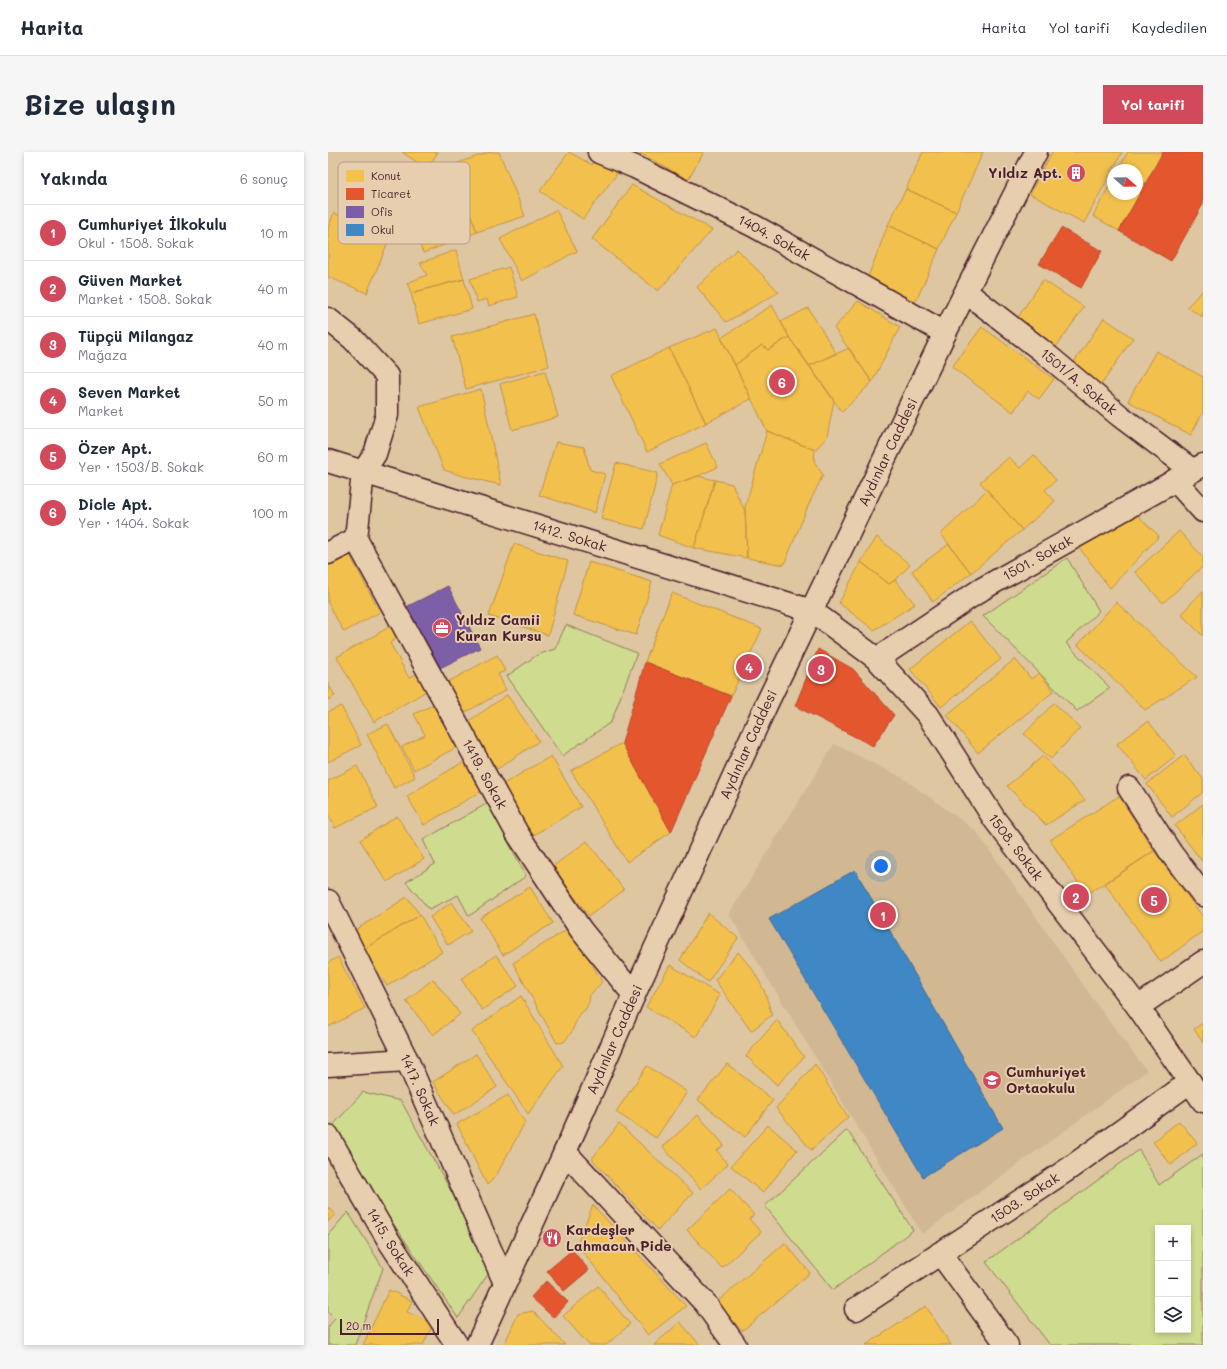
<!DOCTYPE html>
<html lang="tr">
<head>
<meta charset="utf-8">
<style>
  body { margin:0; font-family:Mali,sans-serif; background:#f6f6f7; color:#1f2937 }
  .controls { position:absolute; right:12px; bottom:12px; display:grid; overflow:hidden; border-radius:0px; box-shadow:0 2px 6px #0003 }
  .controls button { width:36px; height:36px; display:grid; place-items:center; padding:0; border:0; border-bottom:1px solid #e0e1e3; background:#fff; color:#1f2937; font:20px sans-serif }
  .compass { position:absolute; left:779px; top:12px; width:36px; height:36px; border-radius:50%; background:#fff; box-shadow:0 2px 6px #0003; rotate:110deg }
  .scale { position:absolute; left:12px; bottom:10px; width:99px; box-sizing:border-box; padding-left:4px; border:2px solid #4a1f2b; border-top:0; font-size:11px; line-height:14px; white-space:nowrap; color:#4a1f2b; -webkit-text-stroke:3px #e6ceae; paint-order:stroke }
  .you { position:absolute; left:553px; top:714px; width:14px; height:14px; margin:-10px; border:3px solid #fff; border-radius:50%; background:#1a73e8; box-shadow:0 0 0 6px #1a73e833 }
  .badge { display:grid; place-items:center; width:26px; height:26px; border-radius:50%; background:#d1495b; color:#fff; font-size:13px; font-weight:700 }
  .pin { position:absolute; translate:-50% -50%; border:2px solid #fff; box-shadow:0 1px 4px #0006 }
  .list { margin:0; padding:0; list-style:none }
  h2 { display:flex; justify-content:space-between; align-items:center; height:52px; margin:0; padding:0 16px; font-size:17px }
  h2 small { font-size:13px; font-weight:400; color:#747a83 }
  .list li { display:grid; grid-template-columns:26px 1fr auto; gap:12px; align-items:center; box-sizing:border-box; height:56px; padding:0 16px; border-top:1px solid #e0e1e3 }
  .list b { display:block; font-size:15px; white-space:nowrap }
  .list p { margin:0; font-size:13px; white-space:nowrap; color:#747a83 }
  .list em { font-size:13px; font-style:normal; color:#747a83 }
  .icon { flex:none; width:22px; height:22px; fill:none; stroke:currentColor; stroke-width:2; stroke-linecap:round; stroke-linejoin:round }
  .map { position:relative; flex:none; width:875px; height:1193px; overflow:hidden; border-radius:0px }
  header { display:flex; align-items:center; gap:24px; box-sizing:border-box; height:56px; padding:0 20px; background:#fff; border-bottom:1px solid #e0e1e3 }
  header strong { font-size:19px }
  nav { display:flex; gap:22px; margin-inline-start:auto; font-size:14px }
  .intro { display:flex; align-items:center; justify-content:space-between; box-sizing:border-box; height:96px; padding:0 24px }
  h1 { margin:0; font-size:28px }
  .button { padding:10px 18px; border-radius:0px; background:#d1495b; color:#fff; font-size:14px; font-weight:700 }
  main { display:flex; gap:24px; padding:0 24px }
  aside { flex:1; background:#fff; border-radius:0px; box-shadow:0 2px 6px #0003 }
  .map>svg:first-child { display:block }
  .built { fill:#d1b893 }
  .green { fill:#cfdb8e; stroke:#8c7d5c; fill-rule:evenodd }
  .homes { fill:#f2c14e; stroke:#c09044 }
  .shops { fill:#e4572e; stroke:#b6462d }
  .offices { fill:#7b5ea7; stroke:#6c4b82 }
  .schools { fill:#3f88c5; stroke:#426897 }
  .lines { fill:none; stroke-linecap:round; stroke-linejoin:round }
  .street-casing { stroke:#4a1f2b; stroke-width:25 }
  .secondary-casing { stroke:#4a1f2b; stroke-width:25 }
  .street { stroke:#e6ceae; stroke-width:22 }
  .secondary { stroke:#e6ceae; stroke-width:22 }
  .labels { text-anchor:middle; stroke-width:4; stroke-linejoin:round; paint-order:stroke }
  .poi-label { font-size:14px; font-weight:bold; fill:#4a1f2b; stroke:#e6ceae; text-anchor:start }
  .street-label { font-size:14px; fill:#4a1f2b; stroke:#e6ceae }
  .key { fill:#e6ceae; stroke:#b79a87; stroke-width:1 }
  .key-label { font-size:11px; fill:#4a1f2b }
</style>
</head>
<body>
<header>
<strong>Harita</strong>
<nav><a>Harita</a><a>Yol tarifi</a><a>Kaydedilen</a></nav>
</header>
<div class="intro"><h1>Bize ulaşın</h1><a class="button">Yol tarifi</a></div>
<main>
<aside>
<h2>Yakında<small>6 sonuç</small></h2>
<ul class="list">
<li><span class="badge">1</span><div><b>Cumhuriyet İlkokulu</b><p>Okul · 1508. Sokak</p></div><em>10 m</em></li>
<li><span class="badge">2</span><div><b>Güven Market</b><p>Market · 1508. Sokak</p></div><em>40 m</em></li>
<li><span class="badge">3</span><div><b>Tüpçü Milangaz</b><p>Mağaza</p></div><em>40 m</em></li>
<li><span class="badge">4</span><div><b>Seven Market</b><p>Market</p></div><em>50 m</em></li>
<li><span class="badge">5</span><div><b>Özer Apt.</b><p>Yer · 1503/B. Sokak</p></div><em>60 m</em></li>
<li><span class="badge">6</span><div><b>Dicle Apt.</b><p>Yer · 1404. Sokak</p></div><em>100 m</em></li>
</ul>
</aside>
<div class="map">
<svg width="875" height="1193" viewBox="0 0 875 1193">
  <rect width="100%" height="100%" fill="#dec6a1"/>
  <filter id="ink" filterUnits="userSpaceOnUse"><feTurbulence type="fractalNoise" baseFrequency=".025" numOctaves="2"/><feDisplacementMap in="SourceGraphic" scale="8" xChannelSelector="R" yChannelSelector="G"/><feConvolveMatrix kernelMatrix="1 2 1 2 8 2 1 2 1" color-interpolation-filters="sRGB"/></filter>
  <g filter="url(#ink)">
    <path class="built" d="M506,592L575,626L648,679L775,861L819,919L594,1082L401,762Z"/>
    <path class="green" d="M739,406L771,459L738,491L782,536L749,559L655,464Z
      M238,473L309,501L283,570L234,604L179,524L209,503L227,497Z
      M160,651L198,724L141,764L130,743L101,757L78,730L107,712L95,688Z
      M35,940L73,949L165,1115L130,1166L1,978Z
      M519,978L585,1078L505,1138L437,1054Z
      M811,998L831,1033L875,1002V1193H722L658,1110ZM830,1076H860V1178H830Z
      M20,1060L55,1116L27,1193H0V1175L7,1167L0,1160V1083Z"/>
    <path class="homes" d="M74,0H110L99,17Z
      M162,0H171L197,64L149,80L124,13Z
      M241,0L264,13L268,6L291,19L255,67L212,39Z
      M310,0H376L360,28Z
      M595,0H655L628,60L578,37Z
      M724,0H794L756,71L702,42Z
      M800,0H835L791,79L765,64L785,27V42H809V18H790Z
      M124,13L149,80L95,101L84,71L95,67L85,41L97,37L93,25Z
      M304,33L384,78L330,139L264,87Z
      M578,37L628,60L611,97L560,73Z
      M228,58L249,99L194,129L172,87Z
      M6,61L62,85L39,141L0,125V76Z
      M560,73L611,97L587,151L538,130Z
      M409,97L451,140L398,170L369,135Z
      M128,98L136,127L83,141L79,131L99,123L92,111Z
      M181,115L190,145L161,154L159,147L149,150L142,127Z
      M136,127L144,157L91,172L83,141Z
      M715,128L756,155L726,198L686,171Z
      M875,138V165L859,155Z
      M530,149L572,175L544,230L506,176Z
      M444,153L461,185L440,198L434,193L407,213L393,186Z
      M480,156L508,201L481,214L461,185L453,170Z
      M206,162L221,214L138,237L124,185Z
      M776,166L805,186L771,236L742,216Z
      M654,175L726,227L711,247L700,239L685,260L624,215Z
      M389,176L423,247L378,271L341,196Z
      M461,185L506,248L499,285L487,298L439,279L407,213L434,193L440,198Z
      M341,196L378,271L319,300L283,224Z
      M521,196L544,230L514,260L481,214Z
      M828,199L875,225V260L863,283L800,249Z
      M217,219L230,265L184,278L172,232Z
      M153,237L173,333L135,324L116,318L91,255Z
      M439,279L487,298L486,309L495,323L480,354L456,413L419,406L417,355Z
      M228,290L256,295L262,318L277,322L267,361L211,343Z
      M378,291L390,315L370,324L344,333L332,312Z
      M706,303L728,328L717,338L727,349L694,378L652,330L681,305L692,316Z
      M288,311L330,321L316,377L273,367Z
      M370,324L387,328L366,396L330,383L344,333Z
      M387,328L404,332L417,359L419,406L366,396Z
      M659,338L694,378L643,421L613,382Z
      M808,362L831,384L782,436L750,394L761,382L768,387L780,374L785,378Z
      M851,379L875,405V414L835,451L807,420Z
      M549,385L582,413L567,428L561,432L533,410Z
      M186,392L240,409L220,483L161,464Z
      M621,392L643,421L605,450L584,419Z
      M19,398L52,460L16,480L0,451V409Z
      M261,410L324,430L308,483L245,463Z
      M533,410L561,432L567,428L587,452L546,478L511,451Z
      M875,439V484L853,462Z
      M344,441L434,477L403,544L317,510Z
      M788,450L869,525L817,558L750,493Z
      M642,469L673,507L613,555L582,517Z
      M63,474L69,486L62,491L81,526L90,521L100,538L46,570L9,505Z
      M169,503L177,519L170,522L178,538L136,561L120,530Z
      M687,507L703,527L711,521L726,539L650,601L619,563Z
      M0,531L7,544L0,548Z
      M179,543L211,589L169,617L138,571Z
      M109,551L131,594L86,618L74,595L97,583L86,562Z
      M726,551L752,576L723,607L696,582Z
      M13,554L33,593L0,610V560Z
      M820,569L848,604L818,628L789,592Z
      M60,572L87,625L66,636L39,582Z
      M294,591L343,680L299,710L243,619Z
      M856,603L875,627V640L844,665L819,632Z
      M223,604L253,655L202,685L172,634Z
      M715,604L757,648L718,673L679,634Z
      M140,607L157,637L96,673L79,644Z
      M29,614L50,655L7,676L0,662V629Z
      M791,644L826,699L758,743L722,688Z
      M875,652V708L874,709L847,674Z
      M69,664L96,707L59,730L32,688Z
      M259,689L296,738L261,764L224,715Z
      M826,699L875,765V779L833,810L777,732Z
      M202,735L225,771L175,803L152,766Z
      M79,745L92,763L36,797L26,779Z
      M124,750L143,779L120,793L102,765Z
      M380,761L410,786L380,830L352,808Z
      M92,763L114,800L59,834L36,797Z
      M243,775L274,830L262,843L261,850L257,858L252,861L243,881L236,890L229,891L185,811Z
      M410,800L425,818L436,838L444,863L423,879L387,828Z
      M168,803L190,834L154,858L133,827Z
      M10,805L37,856L0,875V811Z
      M342,813L392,843L368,885L318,855Z
      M105,827L132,862L105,883L78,849Z
      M193,844L235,914L200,962L144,879Z
      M449,868L476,905L449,933L418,904Z
      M875,871V891L866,877Z
      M148,902L169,935L126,963L105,930Z
      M399,912L445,948L417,985L370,948Z
      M487,912L520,965L483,998L448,956Z
      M319,914L359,940L328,986L288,960Z
      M180,943L197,970L168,1024L159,1033L129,972Z
      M370,963L396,993L389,999L400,1012L373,1037L335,995Z
      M851,969L869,991L843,1013L825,990Z
      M291,972L365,1041L330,1078L264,1007Z
      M440,973L469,998L435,1041L403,1014Z
      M402,1037L426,1063L421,1067L433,1080L394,1116L359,1078Z
      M265,1053L358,1154L320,1183L249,1092Z
      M0,1055L7,1062L0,1070Z
      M457,1091L482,1121L414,1179L389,1150Z
      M270,1134L302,1172L278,1193H261L235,1164Z
      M61,1138L84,1149L79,1160L105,1172L95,1193H35Z
      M598,1154L623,1193H538Z
      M205,1159L237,1193H176L190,1162Z
      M352,1170L372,1193H326Z"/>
    <path class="shops" d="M835,0H875V52L843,109L791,79Z
      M733,76L774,99L753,136L711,112Z
      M490,497L525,517L566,563L545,594L467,554Z
      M317,510L403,544L343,680L294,591Z
      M244,1098L261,1118L236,1139L219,1119Z
      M218,1129L240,1150L226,1166L203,1145Z"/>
    <path class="offices" d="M120,434L152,496L108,518L76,456Z"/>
    <path class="schools" d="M527,718L675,976L595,1025L441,767Z"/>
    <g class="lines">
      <defs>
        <g id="street">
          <path id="s1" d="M271,0L307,15L426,74L617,181"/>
          <path id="s2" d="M638,140L713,198L792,264L864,318"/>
          <path d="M0,167L25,187L59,224V263L47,302L35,320L28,387L0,401"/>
          <path id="s3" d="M0,309L484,459L549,507L600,563L667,668L810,855L875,949"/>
          <path d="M847,328L875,359"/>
          <path id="s4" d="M28,387L189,681L253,778L306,843"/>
          <path id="s5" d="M549,507L654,437L875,313"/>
          <path d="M801,636L843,701L875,743"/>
          <path id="s6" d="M0,749L79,908L177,1131"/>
          <path d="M810,855L875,810"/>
          <path d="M0,913L79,908"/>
          <path id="s7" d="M0,984L61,1089L129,1193"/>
          <path d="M237,1000L377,1151L407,1193"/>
          <path d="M612,1101L679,1193"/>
          <path id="s8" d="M528,1157L739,1018L862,930"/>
        </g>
        <g id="secondary">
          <path id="s9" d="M149,1193L237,1000L306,843L439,551L617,181L708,0"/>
        </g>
      </defs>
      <use href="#street" class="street-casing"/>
      <use href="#secondary" class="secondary-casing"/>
      <use href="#street" class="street"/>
      <use href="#secondary" class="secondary"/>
    </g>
  </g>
  <defs>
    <symbol id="building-disc" viewBox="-11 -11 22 22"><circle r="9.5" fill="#d1495b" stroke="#e6ceae"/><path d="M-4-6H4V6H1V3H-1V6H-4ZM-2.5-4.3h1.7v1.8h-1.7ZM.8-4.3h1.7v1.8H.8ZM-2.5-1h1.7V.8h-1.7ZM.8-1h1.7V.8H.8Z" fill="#fff"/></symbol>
    <symbol id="office-disc" viewBox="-11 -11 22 22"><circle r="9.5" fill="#d1495b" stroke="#e6ceae"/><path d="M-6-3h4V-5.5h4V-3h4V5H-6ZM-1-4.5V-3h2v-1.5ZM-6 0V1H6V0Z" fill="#fff"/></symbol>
    <symbol id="school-disc" viewBox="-11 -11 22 22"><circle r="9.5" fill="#d1495b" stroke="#e6ceae"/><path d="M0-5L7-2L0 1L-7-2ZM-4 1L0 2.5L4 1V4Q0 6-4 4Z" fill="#fff"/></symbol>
    <symbol id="restaurant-disc" viewBox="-11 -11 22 22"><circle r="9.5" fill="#d1495b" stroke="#e6ceae"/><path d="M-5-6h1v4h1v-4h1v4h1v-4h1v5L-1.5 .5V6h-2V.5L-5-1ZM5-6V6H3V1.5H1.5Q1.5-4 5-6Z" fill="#fff"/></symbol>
  </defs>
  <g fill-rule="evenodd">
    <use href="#building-disc" x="737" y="10" width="22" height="22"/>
    <use href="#office-disc" x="103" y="465" width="22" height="22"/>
    <use href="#school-disc" x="653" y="917" width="22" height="22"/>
    <use href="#restaurant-disc" x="213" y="1075" width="22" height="22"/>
  </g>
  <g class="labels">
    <g class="poi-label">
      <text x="734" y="26" text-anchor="end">Yıldız Apt.</text>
      <text x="128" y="473">Yıldız Camii<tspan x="128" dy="16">Kuran Kursu</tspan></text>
      <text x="678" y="925">Cumhuriyet<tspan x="678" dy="16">Ortaokulu</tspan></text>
      <text x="238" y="1083">Kardeşler<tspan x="238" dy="16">Lahmacun Pide</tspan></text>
    </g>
    <g class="street-label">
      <text dy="5" stroke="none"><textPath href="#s1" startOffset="195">1404. Sokak</textPath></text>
      <text dy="5" stroke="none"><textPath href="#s2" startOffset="144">1501/A. Sokak</textPath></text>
      <text dy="5" stroke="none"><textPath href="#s9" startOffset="983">Aydınlar Caddesi</textPath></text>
      <text dy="5" stroke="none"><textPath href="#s3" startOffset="253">1412. Sokak</textPath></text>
      <text dy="5" stroke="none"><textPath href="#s5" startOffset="190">1501. Sokak</textPath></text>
      <text dy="5" stroke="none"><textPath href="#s9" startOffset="659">Aydınlar Caddesi</textPath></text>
      <text dy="5" stroke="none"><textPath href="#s4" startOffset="268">1419. Sokak</textPath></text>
      <text dy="5" stroke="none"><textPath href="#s3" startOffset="822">1508. Sokak</textPath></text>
      <text dy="5" stroke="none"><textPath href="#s9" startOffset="335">Aydınlar Caddesi</textPath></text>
      <text dy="5" stroke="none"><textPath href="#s6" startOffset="210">1417. Sokak</textPath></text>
      <text dy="5" stroke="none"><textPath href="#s8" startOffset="202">1503. Sokak</textPath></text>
      <text dy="5" stroke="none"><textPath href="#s7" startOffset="123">1415. Sokak</textPath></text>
    </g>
  </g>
  <rect x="10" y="10" width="132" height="82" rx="6" class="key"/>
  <rect x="18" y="18" width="18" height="12" fill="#f2c14e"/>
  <rect x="18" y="36" width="18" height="12" fill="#e4572e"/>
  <rect x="18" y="54" width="18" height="12" fill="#7b5ea7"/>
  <rect x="18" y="72" width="18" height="12" fill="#3f88c5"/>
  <g class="key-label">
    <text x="43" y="28">Konut</text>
    <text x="43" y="46">Ticaret</text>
    <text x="43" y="64">Ofis</text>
    <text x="43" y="82">Okul</text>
  </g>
</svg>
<div class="controls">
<button>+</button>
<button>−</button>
<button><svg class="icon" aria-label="layers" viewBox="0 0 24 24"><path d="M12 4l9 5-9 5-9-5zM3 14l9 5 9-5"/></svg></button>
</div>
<svg class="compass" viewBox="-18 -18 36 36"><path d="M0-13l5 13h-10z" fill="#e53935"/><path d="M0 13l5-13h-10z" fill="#747a83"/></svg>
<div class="scale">20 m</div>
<div class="you"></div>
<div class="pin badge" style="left:555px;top:763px">1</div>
<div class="pin badge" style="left:748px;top:745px">2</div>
<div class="pin badge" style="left:493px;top:517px">3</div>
<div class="pin badge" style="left:421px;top:515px">4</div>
<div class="pin badge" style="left:826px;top:748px">5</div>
<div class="pin badge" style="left:454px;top:230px">6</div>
</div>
</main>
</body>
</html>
